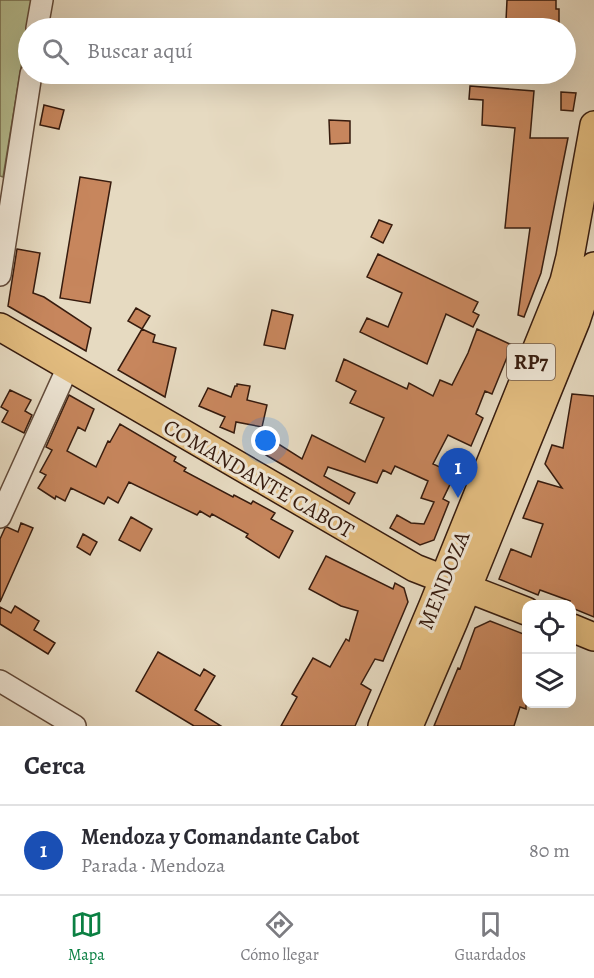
<!DOCTYPE html>
<html lang="es">
<head>
<meta charset="utf-8">
<style>
  body { margin:0; font-family:Alegreya,serif; background:#f7f7f7; color:#2b2b33 }
  .controls { position:absolute; right:18px; bottom:18px; display:grid; overflow:hidden; border-radius:12px; box-shadow:0 6px 24px #0002 }
  .controls button { width:54px; height:54px; display:grid; place-items:center; padding:0; border:0; border-bottom:2px solid #e1e1e2; background:#fff; color:#2b2b33; font:30px sans-serif }
  .you { position:absolute; left:266px; top:441px; width:21px; height:21px; margin:-15px; border:4px solid #fff; border-radius:50%; background:#1a73e8; box-shadow:0 0 0 9px #1a73e833 }
  .badge { display:grid; place-items:center; width:39px; height:39px; border-radius:50%; background:#0b8043; color:#fff; font-size:20px; font-weight:700 }
  .pin { position:absolute; translate:-50% -50px; filter:drop-shadow(0 2px 3px #0008) }
  .pin::after { content:''; position:absolute; top:32px; width:21px; height:18px; background:inherit; clip-path:polygon(0 0,100% 0,50% 100%) }
  .list { margin:0; padding:0; list-style:none }
  h2 { display:flex; justify-content:space-between; align-items:center; height:78px; margin:0; padding:0 24px; font-size:26px }
  h2 small { font-size:20px; font-weight:400; color:#7c7c81 }
  .list li { display:grid; grid-template-columns:39px 1fr auto; gap:18px; align-items:center; box-sizing:border-box; height:90px; padding:0 24px; border-top:2px solid #e1e1e2 }
  .list b { display:block; font-size:22px; white-space:nowrap }
  .list p { margin:0; font-size:20px; white-space:nowrap; color:#7c7c81 }
  .list em { font-size:20px; font-style:normal; color:#7c7c81 }
  .icon { flex:none; width:33px; height:33px; fill:none; stroke:currentColor; stroke-width:2; stroke-linecap:round; stroke-linejoin:round }
  .map { position:relative; flex:none; width:594px; height:726px; overflow:hidden }
  .search { position:absolute; background:#fff; box-shadow:0 6px 24px #0002; left:18px; right:18px; top:18px; height:66px; display:flex; align-items:center; gap:15px; box-sizing:border-box; padding:0 21px; border-radius:33px; color:#7c7c81; font-size:22px }
  .sheet { height:168px; background:#fff }
  nav { display:flex; justify-content:space-around; align-items:center; box-sizing:border-box; height:84px; border-top:2px solid #e1e1e2; background:#fff; font-size:16px; color:#7c7c81 }
  nav a { display:grid; justify-items:center; gap:3px }
  nav .on { color:#0b8043 }
  .map>svg:first-child { display:block }
  .green { fill:#b6bf92; stroke:#766d50; stroke-width:1.5 }
  .building { fill:#c7865d; stroke:#361b0e; stroke-width:1.5 }
  .lines { fill:none; stroke-linecap:round; stroke-linejoin:round }
  .minor-casing { stroke:#624b3b; stroke-width:24 }
  .major-casing { stroke:#361b0e; stroke-width:30 }
  .minor { stroke:#efe7d7; stroke-width:21 }
  .major { stroke:#e3bd80; stroke-width:27 }
  .labels { text-anchor:middle; stroke-width:6; stroke-linejoin:round; paint-order:stroke }
  .shield { fill:#efe7d7; stroke:#6e584a; stroke-width:1.5 }
  .shield-label { font-size:21px; font-weight:bold; fill:#361b0e }
  .street-label { font-size:22px; fill:#361b0e; stroke:#efe7d7 }
</style>
</head>
<body>
<div class="map">
<svg width="594" height="726" viewBox="0 0 594 726">
  <rect width="100%" height="100%" fill="#e6dac1"/>
  <filter id="stains"><feTurbulence type="fractalNoise" baseFrequency=".00333" numOctaves="4"/><feColorMatrix values="0 0 0 0 .2 0 0 0 0 .09 0 0 0 0 .02 0 0 0 .5 -.17"/></filter>
  <radialGradient id="worn" r=".72"><stop offset=".6" stop-color="#630" stop-opacity="0"/><stop offset="1" stop-color="#630" stop-opacity=".3"/></radialGradient>
  <path class="green" d="M0,0H32L3,177L0,176Z"/>
  <path class="building" d="M507,0H556V9H559V23L506,21Z
    M470,86L534,91L530,138H568L541,273L524,317L518,315L530,228H505L515,128L482,125L483,100L469,99Z
    M561,92L576,93L573,111L561,110Z
    M44,105L64,110L59,129L40,125Z
    M329,120L350,121V143L330,144Z
    M80,177L111,182L90,303L60,298Z
    M379,220L392,225L383,243L371,237Z
    M17,249L40,253L33,293L44,297L91,328L86,351L8,306Z
    M378,254L478,302L473,312L479,315L473,327L446,314L427,364L360,332L367,318L388,327L402,293L367,277Z
    M136,308L150,316L142,329L128,321Z
    M272,310L293,315L285,349L264,345Z
    M142,329L155,335L153,342L176,348L165,397L118,370Z
    M477,329L512,345L492,394L485,391L476,414L483,418L471,446L448,435L433,464L455,474L443,499L449,502L434,540L420,545L390,528L397,515L411,523L424,524L434,502L421,498L428,481L395,466L391,474L383,470L377,483L328,467L324,476L355,493L349,504L266,455L269,438L302,459L312,435L365,462L384,418L350,403L356,391L336,381L344,359L407,389L409,383L433,396L440,380L452,385L468,353Z
    M237,384L250,386L247,400L267,405L262,427L236,422L234,433L220,427L225,417L199,406L208,388L231,397L235,386H237Z
    M10,390L31,400L25,411L32,415L24,433L2,422L8,411L1,407Z
    M572,394L594,396V617L572,608V604H568L570,601L540,590L538,595L499,579L511,549L531,557L543,524L523,518L538,481L562,488L545,464L552,445L563,448Z
    M69,395L94,409L85,431L78,427L67,451L96,467L108,441L110,442L120,424L176,457L174,461L186,468L184,471L233,497L234,495L251,504L253,501L275,513L271,519L293,531L279,558L246,537L248,534L212,514L210,517L200,511L197,515L129,482L118,503L108,497L104,504L71,488L65,501L56,496L55,499L38,488L46,475L40,472L52,450L46,447Z
    M131,517L152,529L140,551L119,540Z
    M21,523L33,528L0,602V539L5,528L7,527L18,532Z
    M83,534L97,542L90,555L77,547Z
    M326,556L393,589L395,583L404,588L408,602L383,661L375,659L361,684L371,690L355,726H281L297,697L292,694L313,658L330,667L346,639L349,641L358,611L341,606L309,589Z
    M15,606L39,621L34,630L55,643L48,654L0,624V607L11,613Z
    M490,621L526,635V709L520,707L514,726H434L458,668L460,669L475,628Z
    M158,652L200,676L204,669L215,676L195,710L221,726H194L136,691Z"/>
  <g class="lines">
    <defs>
      <path id="minor" d="M37,28L42,0
        M0,275L31,74
        M0,517L68,367
        M0,681L75,726"/>
      <path id="major" d="M0,327L415,568L526,611
        M572,628L594,637
        M382,726L433,605L564,281L570,257L594,125
        M409,726L454,621L576,321L594,266"/>
    </defs>
    <use href="#minor" class="minor-casing"/>
    <use href="#major" class="major-casing"/>
    <use href="#minor" class="minor"/>
    <use href="#major" class="major"/>
  </g>
  <g class="labels">
    <rect class="shield" x="507" y="344" width="48" height="36" rx="4.5"/>
    <g class="shield-label">
      <text x="531" y="369">RP7</text>
    </g>
    <g class="street-label">
      <text transform="translate(259 478) rotate(30)" y="8">COMANDANTE CABOT</text>
      <text transform="translate(443 580) rotate(-68)" y="8">MENDOZA</text>
    </g>
  </g>
  <rect width="100%" height="100%" filter="url(#stains)"/>
  <rect width="100%" height="100%" fill="url(#worn)"/>
</svg>
<div class="controls">
<button><svg class="icon" aria-label="locate" viewBox="0 0 24 24"><circle cx="12" cy="12" r="6"/><path d="M12 2v4M12 18v4M2 12h4M18 12h4"/></svg></button>
<button><svg class="icon" aria-label="layers" viewBox="0 0 24 24"><path d="M12 4l9 5-9 5-9-5zM3 14l9 5 9-5"/></svg></button>
</div>
<div class="you"></div>
<div class="pin badge" style="left:458px;top:498px;background:#1a4fb4">1</div>
<div class="search"><svg class="icon" aria-label="search" viewBox="0 0 24 24"><circle cx="10" cy="10" r="6"/><path d="M15 15l6 6"/></svg>Buscar aquí</div>
</div>
<section class="sheet">
<h2>Cerca<small></small></h2>
<ul class="list">
<li><span class="badge" style="background:#1a4fb4">1</span><div><b>Mendoza y Comandante Cabot</b><p>Parada · Mendoza</p></div><em>80 m</em></li>
</ul>
</section>
<nav>
<a class="on"><svg class="icon" aria-label="map" viewBox="0 0 24 24"><path d="M3 6l6-2 6 2 6-2v14l-6 2-6-2-6 2zM9 4v14M15 6v14"/></svg>Mapa</a>
<a><svg class="icon" aria-label="directions" viewBox="0 0 24 24"><path d="M12 3l9 9-9 9-9-9zM9 14v-3h6M13 9l2 2-2 2"/></svg>Cómo llegar</a>
<a><svg class="icon" aria-label="saved" viewBox="0 0 24 24"><path d="M7 4h10v16l-5-4-5 4z"/></svg>Guardados</a>
</nav>
</body>
</html>
